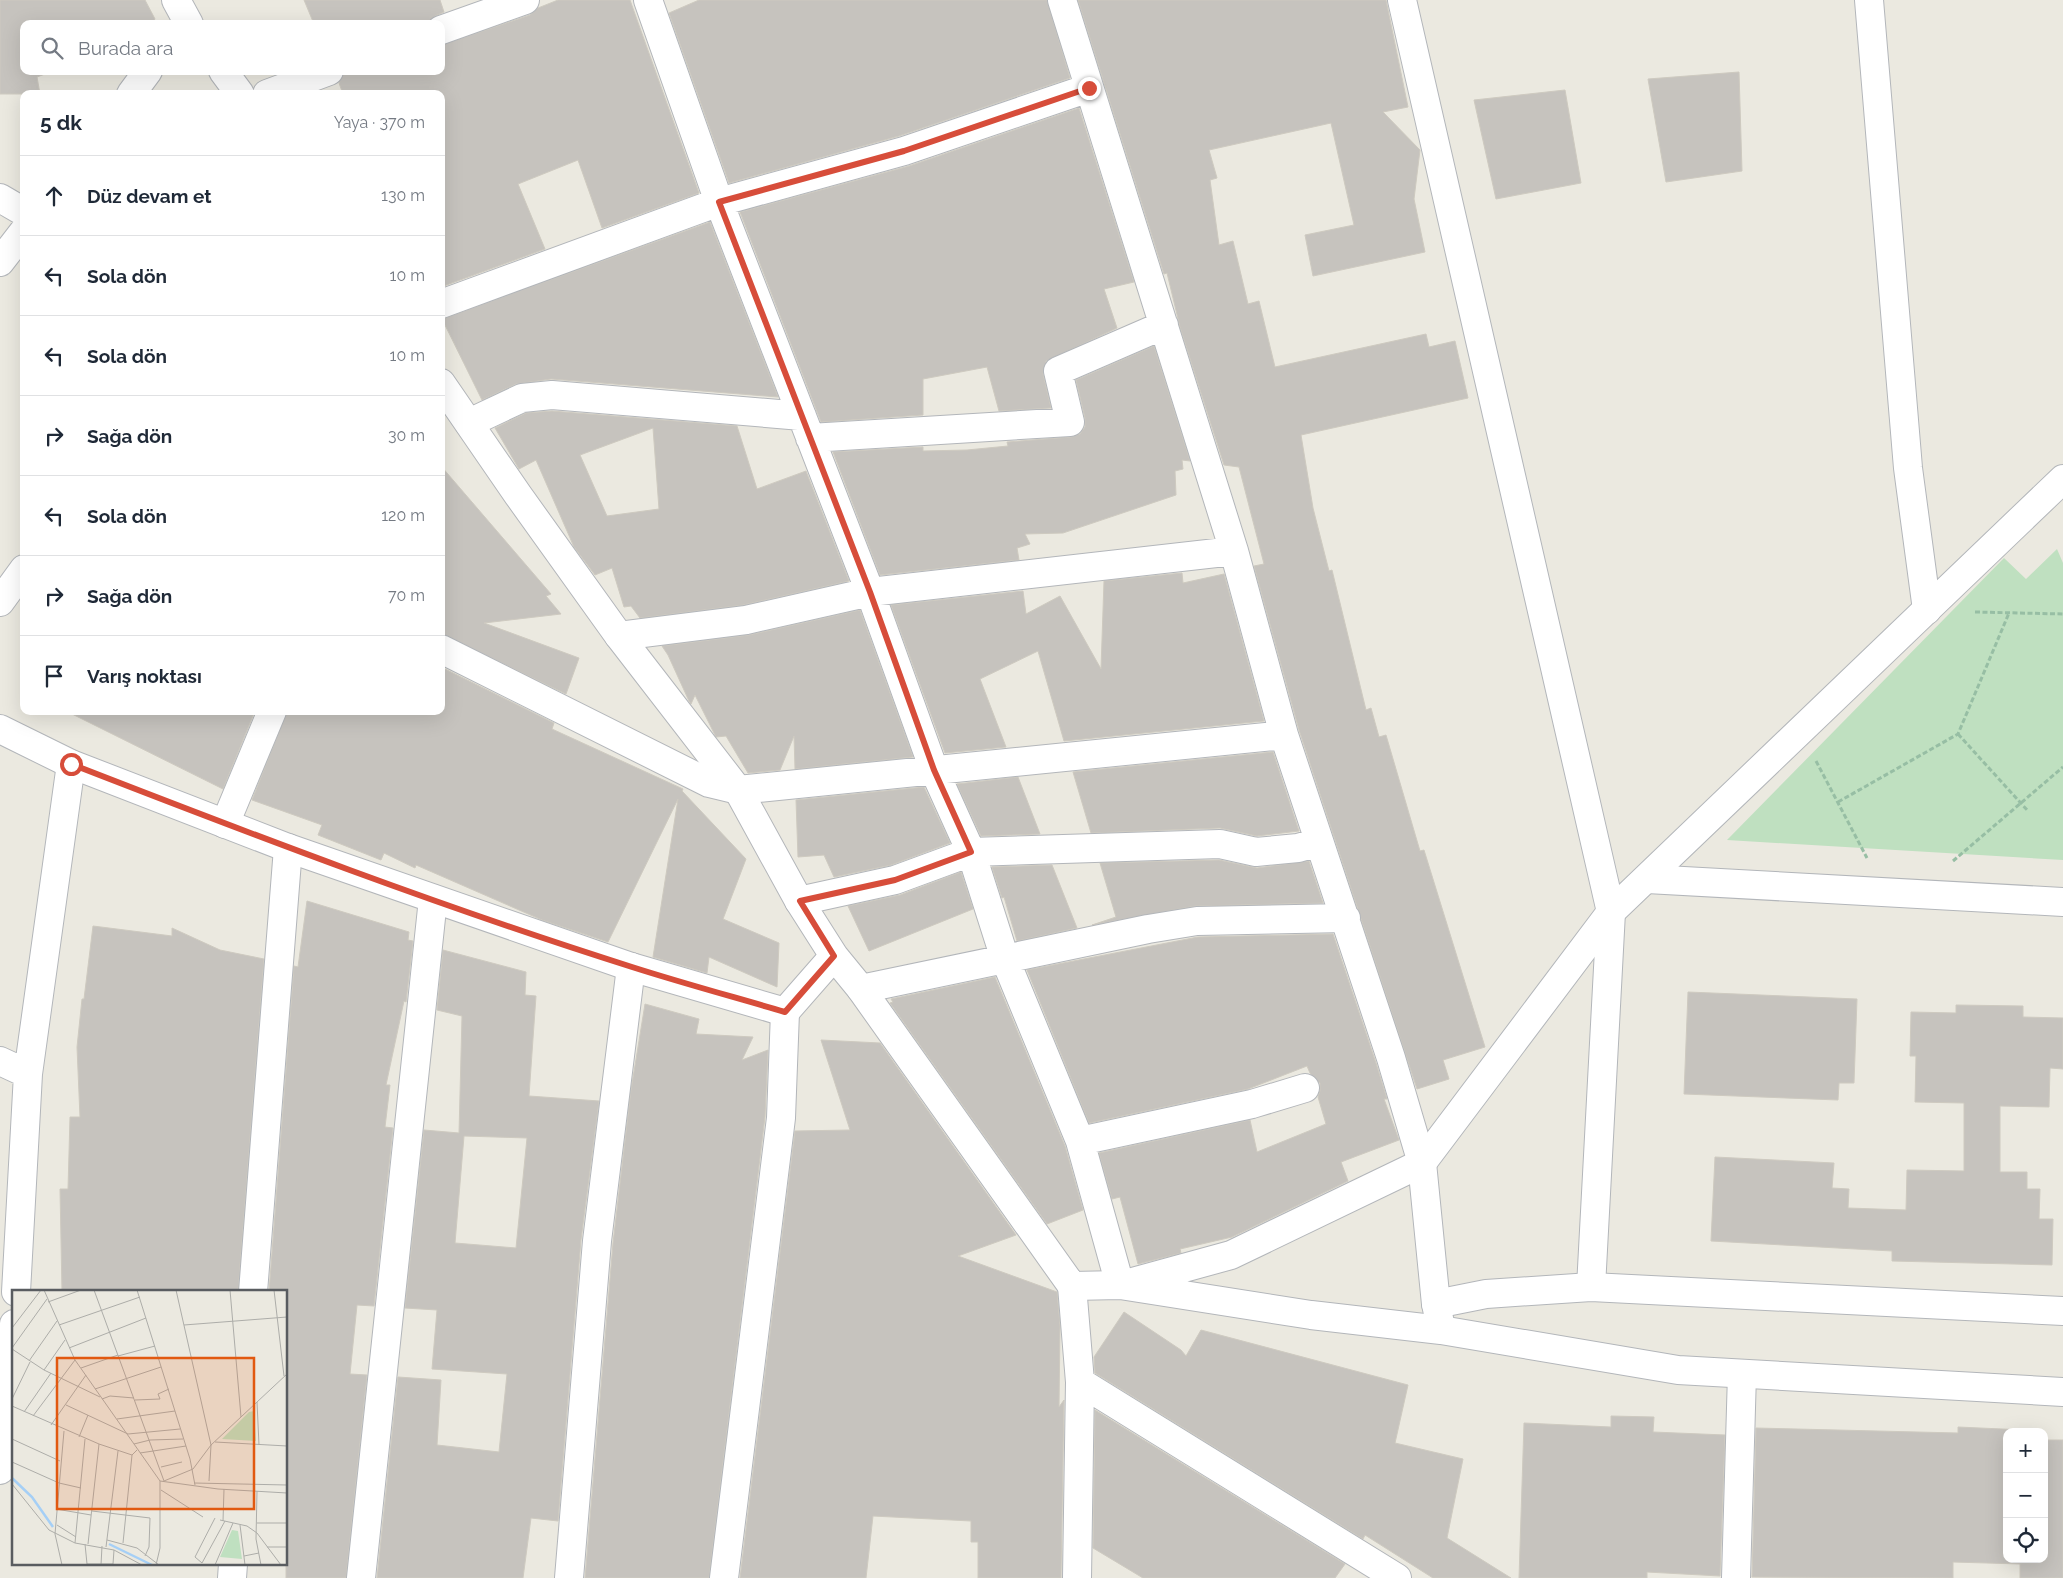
<!DOCTYPE html>
<html lang="tr">
<head>
<meta charset="utf-8">
<style>
  body { margin:0; font-family:Raleway,sans-serif; background:#f2f2f3; color:#1f2937 }
  .controls { position:absolute; right:15px; bottom:15px; display:grid; overflow:hidden; border-radius:10px; box-shadow:0 5px 20px #0002 }
  .controls button { width:45px; height:45px; display:grid; place-items:center; padding:0; border:0; border-bottom:1px solid #e0e1e3; background:#fff; color:#1f2937; font:25px sans-serif }
  .stop { position:absolute; width:15px; height:15px; margin:-11px; border:4px solid #d74d3a; border-radius:50%; background:#fff }
  .stop.end { background:#d74d3a; border-color:#fff; box-shadow:0 1px 5px #0008 }
  .list { margin:0; padding:0; list-style:none }
  h2 { display:flex; justify-content:space-between; align-items:center; height:65px; margin:0; padding:0 20px; font-size:21px }
  h2 small { font-size:16px; font-weight:400; color:#747a83 }
  .list li { display:grid; grid-template-columns:32px 1fr auto; gap:15px; align-items:center; box-sizing:border-box; height:80px; padding:0 20px; border-top:1px solid #e0e1e3 }
  .list b { display:block; font-size:19px; white-space:nowrap }
  .list em { font-size:16px; font-style:normal; color:#747a83 }
  .icon { flex:none; width:28px; height:28px; fill:none; stroke:currentColor; stroke-width:2; stroke-linecap:round; stroke-linejoin:round }
  .map { position:relative; flex:none; width:2063px; height:1578px; overflow:hidden }
  .search { position:absolute; background:#fff; box-shadow:0 5px 20px #0002; left:20px; top:20px; width:425px; height:55px; display:flex; align-items:center; gap:12px; box-sizing:border-box; padding:0 18px; border-radius:10px; color:#747a83; font-size:19px }
  .panel { position:absolute; background:#fff; box-shadow:0 5px 20px #0002; left:20px; top:90px; width:425px; height:625px; border-radius:10px }
  .map>svg:first-child { display:block }
  .green { fill:#bfe0c0 }
  .building { fill:#c6c3be; stroke:#cecac0; fill-rule:evenodd }
  .lines { fill:none; stroke-linecap:round; stroke-linejoin:round }
  .minor-casing { stroke:#b3b6ba; stroke-width:30 }
  .tertiary-casing { stroke:#b3b6ba; stroke-width:30 }
  .path { stroke:#97bea4; stroke-width:3; stroke-dasharray:5 2.5; stroke-linecap:butt }
  .minor { stroke:#fff; stroke-width:28 }
  .tertiary { stroke:#fff; stroke-width:28 }
  .route { stroke:#d74d3a; stroke-width:6 }
  .inset-river { fill:none; stroke:#a5cff6; stroke-width:2.5 }
  .inset-road { fill:none; stroke:#adada9; stroke-width:1 }
  .view { fill:#e15910; fill-opacity:0.15; stroke:#e15910; stroke-width:2.5 }
  .inset-edge { fill:none; stroke:#595c60; stroke-width:2.5 }
</style>
</head>
<body>
<div class="map">
<svg width="2063" height="1578" viewBox="0 0 2063 1578">
  <rect width="100%" height="100%" fill="#ebe9e0"/>
  <path class="green" d="M2057,549L2063,563V860L1727,840L2004,558L2026,579Z"/>
  <path class="building" d="M0,0H145L155,19L151,24H24V71H53L37,77L40,94H0Z
    M304,0H440L444,12L435,16L427,24H314Z
    M558,0H630L699,193L602,228L578,160L518,184L545,249L441,287V94H343L339,83L344,71H441V45L530,15L538,8Z
    M699,0H1047L1070,78L899,136L729,183L669,13Z
    M1078,0H1386L1408,107L1383,112L1420,150L1414,199L1425,252L1313,276L1305,235L1354,225L1331,123L1209,150L1217,178L1210,180L1219,245L1233,241L1248,304L1259,301L1275,367L1426,334L1429,347L1455,341L1468,398L1301,435L1313,508L1329,571L1332,570L1366,710L1371,708L1379,737L1386,735L1420,851L1424,850L1485,1047L1443,1060L1449,1079L1417,1089L1299,730L1254,566L1264,564L1239,467L1224,465L1180,327L1167,273L1164,274Z
    M1739,72L1742,171L1666,182L1648,79Z
    M1565,90L1581,183L1496,199L1474,100Z
    M1079,108L1134,282L1104,289L1117,328L1046,361L1043,374L1051,408L999,411L987,367L923,379V415L821,422L740,212L909,166Z
    M710,222L778,397L551,379L516,384L482,400L442,319Z
    M1154,346L1190,461L1182,460L1183,469L1175,471L1176,495L1063,533L1025,534L1030,544L1017,548L1019,560L880,575L833,452L923,447V451L967,450L1008,446L1007,442L1071,437L1080,434L1085,427V418L1076,380Z
    M552,411L737,426L757,489L806,471L849,581L743,605L640,618L631,606L624,607L612,568L595,575L574,547L536,460L519,469L495,428L526,413ZM653,428L659,509L607,516L580,455Z
    M441,466L551,594L546,596L561,614L484,623L579,658L566,694L441,634Z
    M1182,573L1183,583L1224,574L1264,721L1064,741L1038,651L980,679L1006,747L945,753L891,605L1023,591L1026,614L1060,596L1101,669L1104,581Z
    M860,610L913,757L795,769L794,736L780,770L748,773L726,736L716,737L695,695L691,704L689,701L668,655L662,646L749,635Z
    M441,667L554,723L552,729L683,789L682,791L746,859L723,919L779,943L777,987L709,957L707,973L653,957L678,799L608,942L542,920L416,865L415,868L384,853L381,860L318,835L322,825L252,800L287,711H441Z
    M66,711H255L223,789Z
    M1273,752L1299,831L1257,836L1220,828L1091,833L1073,772Z
    M1018,777L1040,834L981,836L957,784Z
    M924,787L950,843L891,865L834,877L824,855L798,857L796,800Z
    M1219,860L1257,868L1309,861L1323,903L1195,906L1092,925L1116,917L1100,863Z
    M1052,865L1077,928L1017,941L1004,897L1002,898L992,867Z
    M961,872L973,909L869,951L848,906L900,895Z
    M307,901L409,932L408,940L413,941L406,1002L404,1001L386,1085H390L385,1127L393,1128L374,1306L357,1305L350,1374L367,1375L346,1578H286V1292H269L294,966L298,967Z
    M93,926L172,936V928L220,950L264,959L238,1292H62L60,1189H68L70,1117H80L77,1047L82,999H84Z
    M1333,934L1376,1063L1387,1099H1384L1399,1140L1341,1162L1348,1181L1232,1237L1180,1249L1181,1253L1138,1264L1120,1197L1112,1199L1099,1153L1250,1120L1257,1152L1326,1124L1318,1097L1320,1091V1083L1310,1073L1307,1066L1248,1089L1089,1123L1027,970L1198,937Z
    M443,950L526,972L525,995L536,996L529,1096L599,1101L581,1240L558,1521L531,1518L523,1578H377L398,1377L441,1380L437,1445L499,1452L507,1374L432,1369L437,1310L405,1308L424,1130L459,1133L462,1016L437,1010ZM464,1136L527,1138L516,1248L455,1243Z
    M995,977L1065,1146L1083,1210L1047,1224L890,1003L893,1002L891,999Z
    M1688,992L1857,999L1854,1083H1839L1838,1100L1684,1094Z
    M645,1004L699,1019L696,1034L753,1037L742,1060L768,1050L765,1117L709,1578H585L613,1243L631,1090Z
    M1956,1005L2023,1006V1017L2063,1018V1069L2050,1068L2049,1107L2000,1106V1172H2027V1189H2040L2039,1219H2053L2052,1265L1892,1261V1251L1711,1241L1715,1157L1834,1163L1832,1188L1849,1189L1848,1208L1906,1210L1907,1170L1964,1171V1103L1915,1102L1916,1056H1910L1911,1012L1956,1013Z
    M821,1040L880,1043L1016,1235L958,1256L1057,1292L1060,1326L1059,1407L1064,1400L1061,1578H978V1542H971V1521L873,1516L866,1578H740L795,1131L850,1130Z
    M1124,1312L1181,1350L1186,1356L1201,1330L1408,1385L1395,1443L1463,1459L1447,1538L1511,1578H1433L1365,1535L1363,1539L1095,1373L1094,1357Z
    M1095,1410L1345,1564L1335,1578H1143L1093,1548Z
    M1611,1416L1654,1417L1653,1432L1725,1435L1720,1576L1647,1572V1578H1519L1524,1423L1611,1427Z
    M1958,1427L2024,1430V1432H2007V1559H2044V1440H2063V1578H2020V1564L1953,1562V1578L1752,1577L1756,1428L1958,1433Z"/>
  <g class="lines">
    <defs>
      <path id="minor" d="M648,0L719,202L870,592L934,770L971,852L1005,959L1080,1141L1120,1285
        M1062,0L1234,551L1284,735L1391,1058L1422,1163L1436,1304L1441,1328
        M1402,0L1611,912L1591,1287
        M1869,0L1908,468L1927,610
        M441,30L525,0
        M131,94L148,71
        M267,94L329,71
        M0,198L24,212
        M0,262L24,231
        M441,304L719,202L904,151L1089,88
        M469,423L522,398L552,395L802,416
        M810,438L1070,422L1058,371L1164,325
        M0,602L24,569
        M619,636L746,620L870,592L1234,551
        M441,649L709,783L738,790L1284,735
        M225,824L272,711
        M1647,879L2063,902
        M799,901L895,880L971,852L1220,844L1256,852L1298,848L1319,842
        M861,989L1148,929L1197,921L1346,918
        M0,1061L28,1074
        M1080,1141L1252,1104L1305,1088
        M1072,1286L1080,1382L1077,1578
        M16,1292L28,1074L71,764
        M253,1292L288,848
        M1080,1382L1397,1578
        M0,1470L14,1324
        M232,1578L233,1564
        M361,1578L433,899
        M569,1578L597,1241L631,967
        M724,1578L781,1118L785,1012
        M1736,1578L1742,1374"/>
      <path id="tertiary" d="M176,0L189,24
        M223,71L240,94
        M441,383L518,495L619,636L738,790L799,901L834,956L861,989L1072,1286L1120,1285L1311,1315L1441,1330L1678,1370L2063,1392
        M0,729L71,764L288,848L631,967L785,1012L834,956
        M1129,1283L1231,1255L1422,1163L1611,912L2063,479
        M1436,1304L1486,1294L1591,1287L2063,1311"/>
    </defs>
    <use href="#minor" class="minor-casing"/>
    <use href="#tertiary" class="tertiary-casing"/>
    <path class="path" d="M1975,612L2063,614
      M1958,734L2028,811
      M1816,761L1867,858
      M1838,802L1958,734L2009,613
      M1953,861L2063,767"/>
    <use href="#minor" class="minor"/>
    <use href="#tertiary" class="tertiary"/>
  </g>
  <g class="lines">
    <path class="route" d="M71,764C256,836 442,907 632,967C682,983 734,997 785,1012L834,956L800,901L895,880L971,852L934,770L870,592L719,202L904,151L1089,88"/>
  </g>
  <g transform="translate(12 1290)">
    <rect width="275" height="275" fill="#ebe9e0"/>
    <path d="M242,121L244,151L210,149L237,122ZM220,240L226,241L230,269L208,267Z" fill="#bfe0c0"/>
    <path class="inset-river" d="M0,188L20,207L41,237M97,254L140,275"/>
    <path class="inset-road" d="M32,0L63,70L148,191L206,199L275,203M82,0L152,191L181,179L199,155L275,84M125,0L178,169L183,195M164,0L199,155L197,191M218,0L229,127M262,0L272,86M36,12L69,0M47,35L128,7M172,35L275,27M0,38L29,0M0,58L35,9M57,58L134,28M0,59L32,80L88,107M106,66L143,56M17,71L45,31M69,78L106,65M32,80L53,50M83,99L149,77M0,109L18,72M90,109L98,106L122,108M123,110L148,109L146,104L157,99M245,112L247,155M54,115L116,144L168,139M0,116L87,154L120,165L125,160M12,122L39,83M21,126L63,70M105,129L163,121M39,135L74,85M67,147L76,125M0,149L48,171M203,152L275,156M122,154L138,150L171,149M128,163L174,156M0,172L47,193L69,198M149,177L170,172M182,193L275,195M0,194L37,240L63,253L102,260L130,275M149,200L191,227M245,201L244,249L249,275M44,219L79,225M80,221L138,228L137,257L133,266M203,228L183,267L190,273L213,231M208,230L235,236L245,243L269,275M211,231L212,199M245,233H275M45,235L64,247M228,235L233,275M95,250L125,258L147,275M63,253L73,149M111,253L120,165M73,254L75,274M76,254L87,154M94,257L106,161M255,257H275M232,266L247,263M75,274H101L102,260M50,275L43,244L52,141M89,275L90,256M144,275L148,258V191M203,275L221,233"/>
    <path class="view" d="M45,68H242V219H45Z"/>
    <rect width="275" height="275" class="inset-edge"/>
  </g>
</svg>
<div class="controls">
<button>+</button>
<button>−</button>
<button><svg class="icon" aria-label="locate" viewBox="0 0 24 24"><circle cx="12" cy="12" r="6"/><path d="M12 2v4M12 18v4M2 12h4M18 12h4"/></svg></button>
</div>
<div class="stop" style="left:71px;top:764px"></div>
<div class="stop end" style="left:1089px;top:88px"></div>
<div class="search"><svg class="icon" aria-label="search" viewBox="0 0 24 24"><circle cx="10" cy="10" r="6"/><path d="M15 15l6 6"/></svg>Burada ara</div>
<section class="panel">
<h2>5 dk<small>Yaya · 370 m</small></h2>
<ul class="list">
<li><svg class="icon" aria-label="ahead" viewBox="0 0 24 24"><path d="M12 20V5M6 11l6-6 6 6"/></svg><div><b>Düz devam et</b></div><em>130 m</em></li>
<li><svg class="icon" aria-label="left" viewBox="0 0 24 24"><path d="M17 20v-9H6M10 6l-5 5 5 5"/></svg><div><b>Sola dön</b></div><em>10 m</em></li>
<li><svg class="icon" aria-label="left" viewBox="0 0 24 24"><path d="M17 20v-9H6M10 6l-5 5 5 5"/></svg><div><b>Sola dön</b></div><em>10 m</em></li>
<li><svg class="icon" aria-label="right" viewBox="0 0 24 24"><path d="M7 20v-9h11M14 6l5 5-5 5"/></svg><div><b>Sağa dön</b></div><em>30 m</em></li>
<li><svg class="icon" aria-label="left" viewBox="0 0 24 24"><path d="M17 20v-9H6M10 6l-5 5 5 5"/></svg><div><b>Sola dön</b></div><em>120 m</em></li>
<li><svg class="icon" aria-label="right" viewBox="0 0 24 24"><path d="M7 20v-9h11M14 6l5 5-5 5"/></svg><div><b>Sağa dön</b></div><em>70 m</em></li>
<li><svg class="icon" aria-label="arrive" viewBox="0 0 24 24"><path d="M6 21V4h12l-3 4 3 4H6"/></svg><div><b>Varış noktası</b></div></li>
</ul>
</section>
</div>
</body>
</html>
